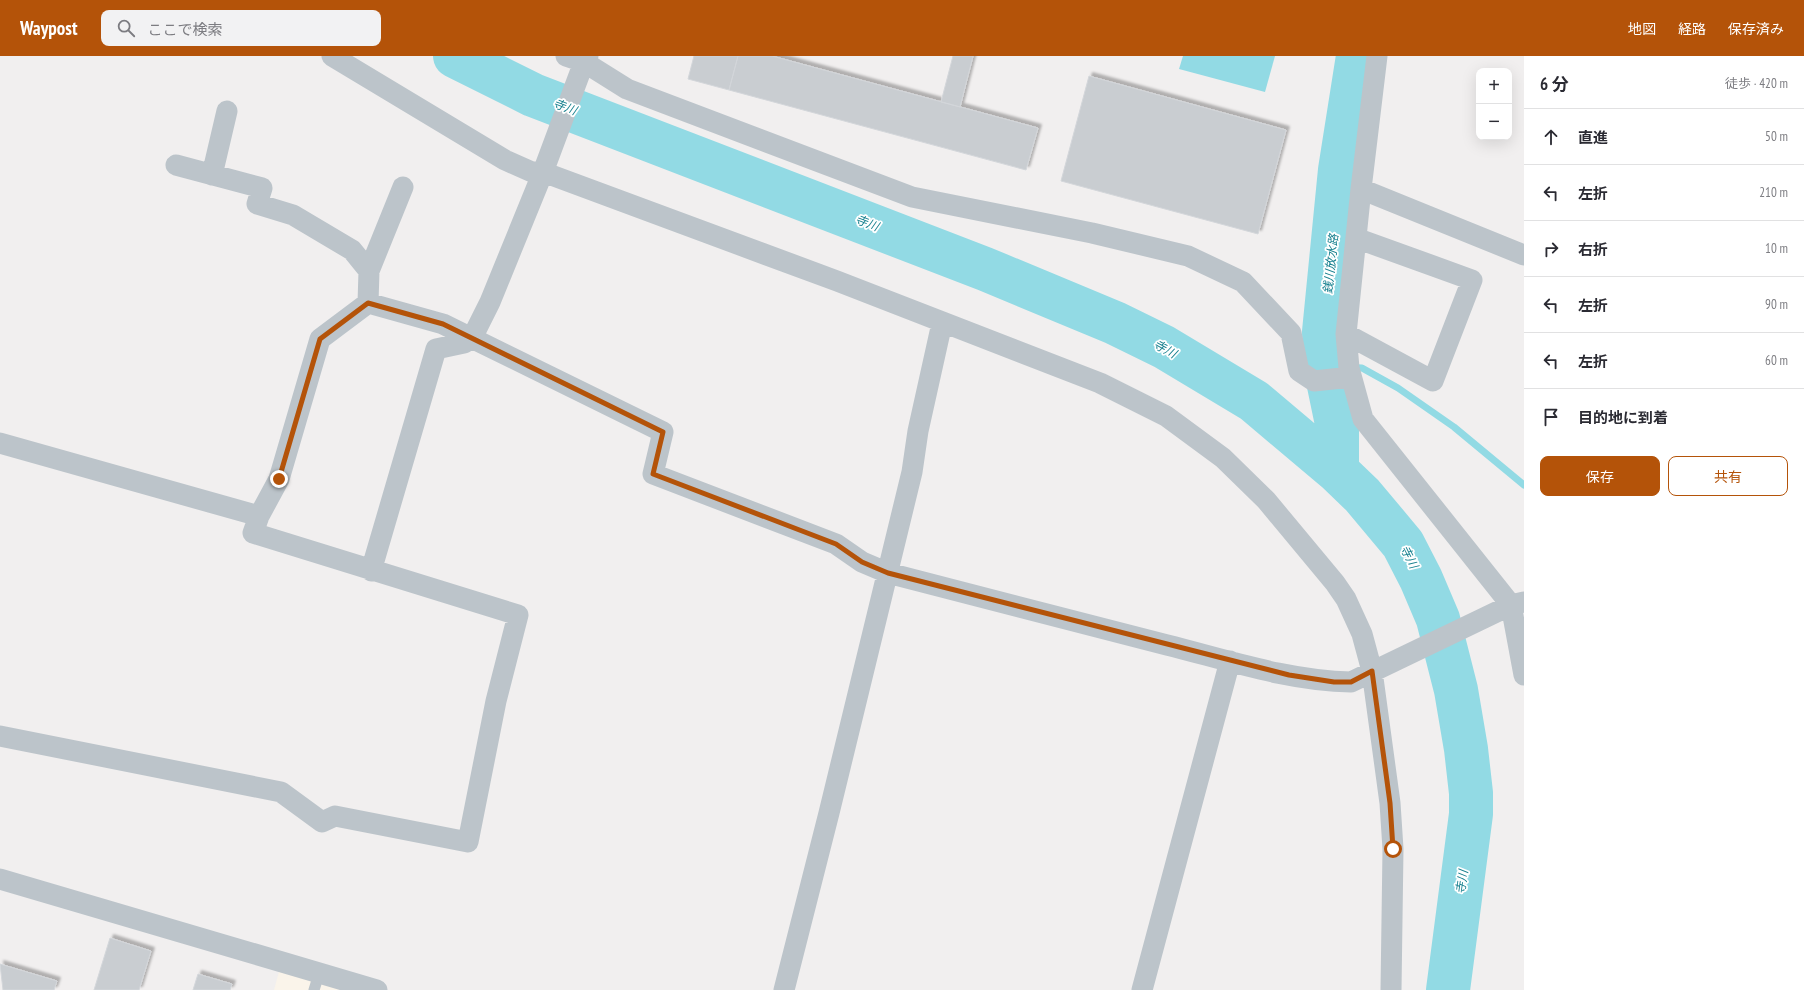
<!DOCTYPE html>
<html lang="ja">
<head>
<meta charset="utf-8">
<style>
  body { margin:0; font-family:"PT Sans Narrow","Noto Sans JP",sans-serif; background:#f2f2f3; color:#2b2b33 }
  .controls { position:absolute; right:12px; top:12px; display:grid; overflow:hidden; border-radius:8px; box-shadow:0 4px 16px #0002 }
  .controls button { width:36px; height:36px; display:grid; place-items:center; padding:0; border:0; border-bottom:1px solid #e1e1e2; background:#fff; color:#2b2b33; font:20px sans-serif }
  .stop { position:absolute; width:12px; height:12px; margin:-9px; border:3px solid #b45309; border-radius:50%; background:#fff }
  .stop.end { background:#b45309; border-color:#fff; box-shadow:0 1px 4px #0008 }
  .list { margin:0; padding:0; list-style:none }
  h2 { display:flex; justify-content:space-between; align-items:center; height:52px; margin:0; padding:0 16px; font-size:17px }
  h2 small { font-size:13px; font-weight:400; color:#7c7c81 }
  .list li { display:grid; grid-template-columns:26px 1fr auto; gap:12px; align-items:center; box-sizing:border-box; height:56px; padding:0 16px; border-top:1px solid #e1e1e2 }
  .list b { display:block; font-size:15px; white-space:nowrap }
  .list em { font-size:13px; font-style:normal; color:#7c7c81 }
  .actions { display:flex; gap:8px; padding:12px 16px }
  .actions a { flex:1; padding:9px 0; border:1px solid #b45309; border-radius:8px; text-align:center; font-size:14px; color:#b45309 }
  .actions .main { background:#b45309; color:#fff }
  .icon { flex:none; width:22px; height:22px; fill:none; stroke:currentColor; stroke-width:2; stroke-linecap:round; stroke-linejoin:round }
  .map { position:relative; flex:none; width:1524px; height:934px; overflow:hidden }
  header { display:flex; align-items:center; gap:24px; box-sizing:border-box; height:56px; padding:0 20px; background:#b45309; color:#fff }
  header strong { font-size:19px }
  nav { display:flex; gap:22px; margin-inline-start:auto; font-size:14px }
  .search { width:280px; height:36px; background:#f2f2f3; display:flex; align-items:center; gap:10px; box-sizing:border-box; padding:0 14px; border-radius:8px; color:#7c7c81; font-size:15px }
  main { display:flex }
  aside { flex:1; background:#fff }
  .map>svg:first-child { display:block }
  .commercial { fill:#faf4ea }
  .water { fill:#92dae4 }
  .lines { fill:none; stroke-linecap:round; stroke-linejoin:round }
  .stream { stroke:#92dae4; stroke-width:7 }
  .river { stroke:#92dae4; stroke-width:44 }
  .building { fill:#c9cdd1; stroke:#d3d6da; filter:url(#shadow) }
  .lane { stroke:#bcc4ca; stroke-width:11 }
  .street { stroke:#bcc4ca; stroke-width:21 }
  .route { stroke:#b45309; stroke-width:5 }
  .labels { text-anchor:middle; stroke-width:3.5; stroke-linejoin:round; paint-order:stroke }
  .water-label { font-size:12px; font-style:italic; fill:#18818f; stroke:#fff }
</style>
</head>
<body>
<header>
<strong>Waypost</strong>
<div class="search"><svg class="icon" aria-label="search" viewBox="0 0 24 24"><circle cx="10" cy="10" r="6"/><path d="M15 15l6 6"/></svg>ここで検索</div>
<nav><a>地図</a><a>経路</a><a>保存済み</a></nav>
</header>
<main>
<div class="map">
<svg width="1524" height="934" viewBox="0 0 1524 934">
  <defs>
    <filter id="shadow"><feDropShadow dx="3.5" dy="-3.5" stdDeviation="1" flood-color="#0004"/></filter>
  </defs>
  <rect width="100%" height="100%" fill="#f1efef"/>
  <path class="commercial" d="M280,912L351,934H274Z"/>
  <path class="water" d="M1183,0H1275L1265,36L1179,13Z"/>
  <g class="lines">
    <path class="stream" d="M1325,310L1362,312L1398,332L1454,371L1524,429"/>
    <path class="river" d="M455,0L533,39L985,213L1115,267L1164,291L1254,345L1337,415L1362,439L1403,488L1421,523L1438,563L1456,634L1466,693L1471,737V758L1448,934
      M1337,415V368L1325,310L1324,276L1340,114L1358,0"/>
  </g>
  <path class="building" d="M694,0H738L729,34L688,23Z
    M738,0H772L1038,72L1026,114L729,34Z
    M953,0H973L960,51L941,46Z
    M1089,20L1286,74L1258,178L1061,125Z
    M110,882L151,895L139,934H94Z
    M0,908L57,925L54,934H3Z
    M198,918L232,928L230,934H193Z"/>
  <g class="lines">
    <path class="lane" d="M314,934L319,918"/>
    <path class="street" d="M332,0L505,104L532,116H543L837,225L1100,327L1166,360L1223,402L1266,444L1335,527L1346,543L1362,578L1372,615L1390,747L1393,793L1391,934
      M566,0L584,6L627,33L912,141L1092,177L1188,200L1243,226L1291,277L1299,315L1314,325L1351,321
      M1377,0L1361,133L1346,278L1349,312L1363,363L1511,549L1524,619
      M176,109L262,132L257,148L293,159L352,194L369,215L368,247
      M212,119L227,55
      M1361,133L1524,199
      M369,215L403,131
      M368,247L443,268L663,376L653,418L836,488L862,506L888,517C981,541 1074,565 1167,589C1227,604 1289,625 1351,626L1511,549L1524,546
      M1346,278L1433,325L1472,224L1356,182
      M0,387L259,460L253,477L518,559L496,645L468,786L335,760L322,766L281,736L0,680
      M259,460L279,423L320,283L368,247
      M371,515L436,293L464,287L472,282L490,246L543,116L584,6L588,0
      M0,823L377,934
      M784,934L829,757L912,416L918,375L942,267
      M1142,934L1230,605"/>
  </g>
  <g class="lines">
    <path class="route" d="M279,423L320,283L368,247L443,268L663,376L653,418L836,488L862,506L888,517L1289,619L1334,626H1351L1372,615L1390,747L1393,793"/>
  </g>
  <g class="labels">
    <g class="water-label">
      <text transform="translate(565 51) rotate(21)" y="4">寺川</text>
      <text transform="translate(867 167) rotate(21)" y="4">寺川</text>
      <text transform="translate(1331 208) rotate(-84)" y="4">銭川放水路</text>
      <text transform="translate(1165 293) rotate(29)" y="4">寺川</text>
      <text transform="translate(1409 501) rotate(63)" y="4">寺川</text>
      <text transform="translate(1462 826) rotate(-82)" y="4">寺川</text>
    </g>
  </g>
</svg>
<div class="controls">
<button>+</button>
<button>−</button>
</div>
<div class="stop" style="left:1393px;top:793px"></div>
<div class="stop end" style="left:279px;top:423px"></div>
</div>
<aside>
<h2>6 分<small>徒歩 · 420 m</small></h2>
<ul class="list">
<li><svg class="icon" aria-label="ahead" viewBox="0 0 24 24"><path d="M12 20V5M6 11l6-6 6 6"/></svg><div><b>直進</b></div><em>50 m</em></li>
<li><svg class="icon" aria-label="left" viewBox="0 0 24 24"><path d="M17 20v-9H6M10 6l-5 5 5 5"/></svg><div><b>左折</b></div><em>210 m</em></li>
<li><svg class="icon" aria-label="right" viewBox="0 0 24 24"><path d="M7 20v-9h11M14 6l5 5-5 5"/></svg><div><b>右折</b></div><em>10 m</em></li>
<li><svg class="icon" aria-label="left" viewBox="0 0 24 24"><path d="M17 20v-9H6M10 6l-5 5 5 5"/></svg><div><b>左折</b></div><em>90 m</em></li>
<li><svg class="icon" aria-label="left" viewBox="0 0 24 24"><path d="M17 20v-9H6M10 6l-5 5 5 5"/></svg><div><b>左折</b></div><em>60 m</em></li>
<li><svg class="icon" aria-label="arrive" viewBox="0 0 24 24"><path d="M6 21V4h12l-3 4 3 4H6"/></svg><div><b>目的地に到着</b></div></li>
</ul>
<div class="actions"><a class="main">保存</a><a>共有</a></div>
</aside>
</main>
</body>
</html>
